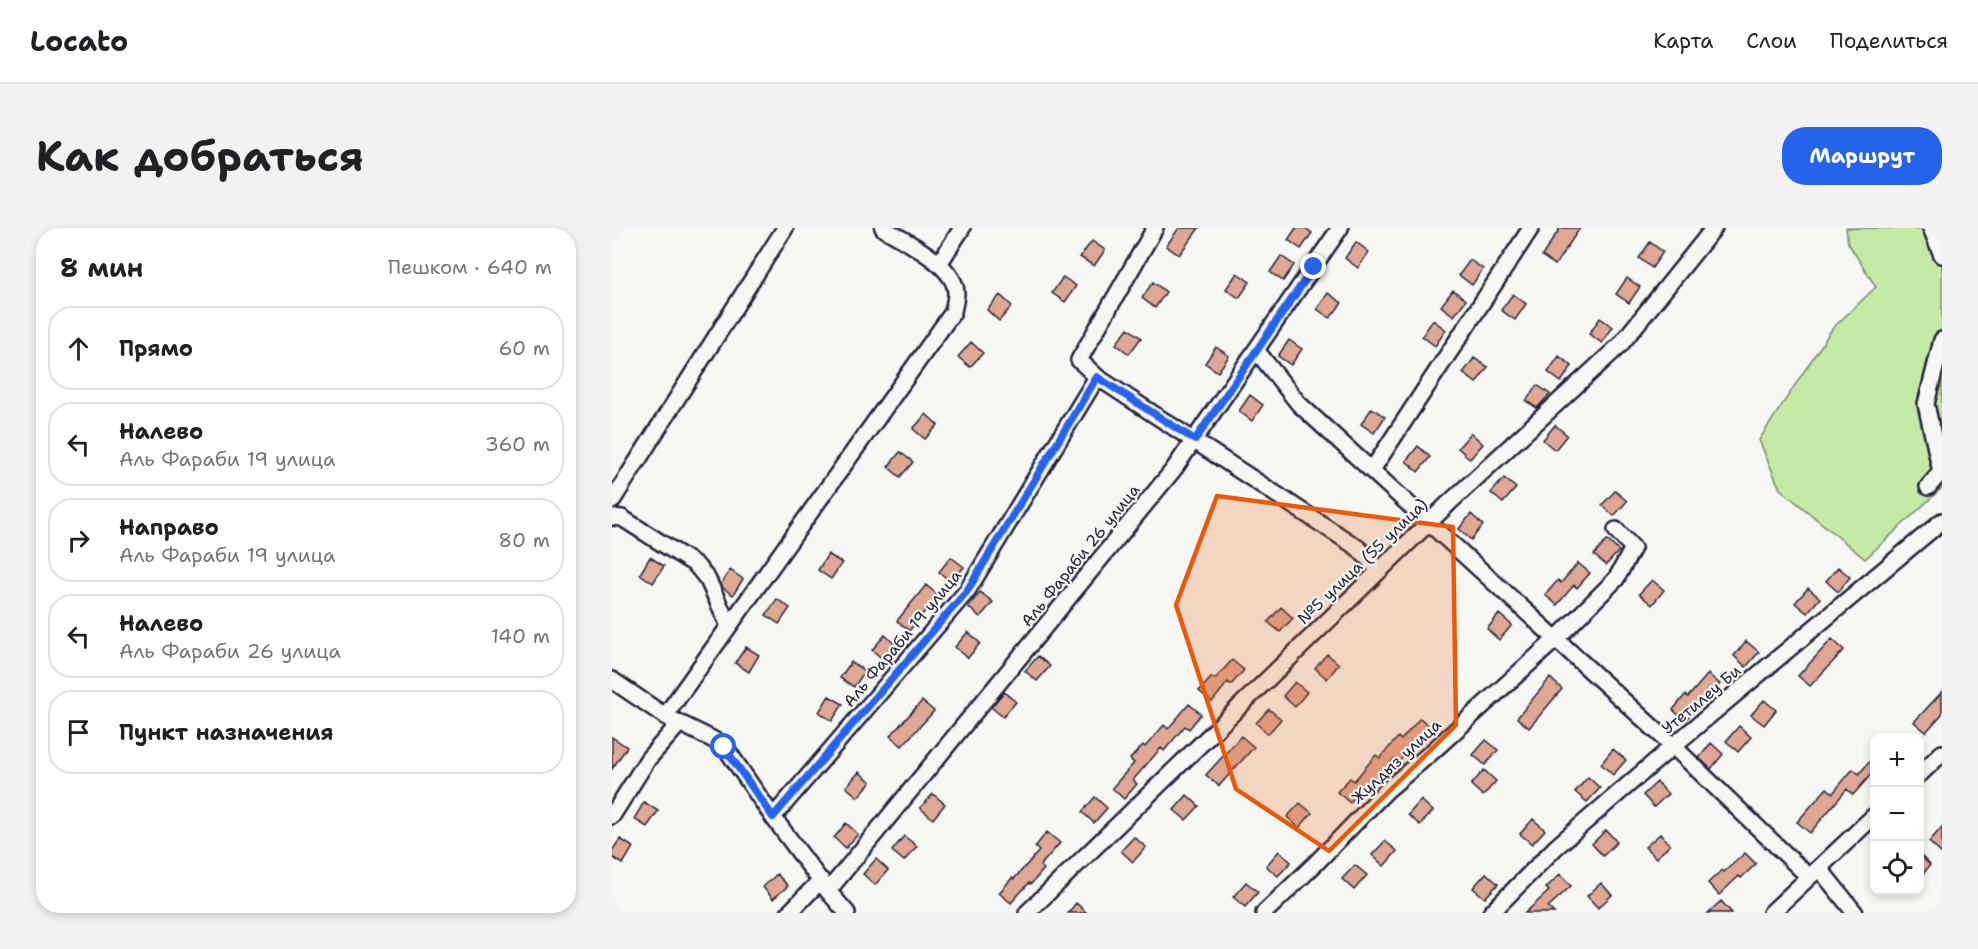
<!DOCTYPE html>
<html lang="ru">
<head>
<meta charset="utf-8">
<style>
  body { margin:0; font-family:"Shantell Sans",sans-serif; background:#f2f2f2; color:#202124 }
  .controls { position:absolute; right:18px; bottom:18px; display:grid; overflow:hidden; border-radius:12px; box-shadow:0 3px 9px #0003 }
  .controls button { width:54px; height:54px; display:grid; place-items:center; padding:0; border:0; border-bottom:2px solid #e0e0e0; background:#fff; color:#202124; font:30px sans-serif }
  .stop { position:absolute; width:18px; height:18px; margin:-14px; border:4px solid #2563eb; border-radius:50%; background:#fff }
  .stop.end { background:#2563eb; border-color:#fff; box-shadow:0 2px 6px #0008 }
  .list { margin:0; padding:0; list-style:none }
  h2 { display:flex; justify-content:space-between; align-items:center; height:78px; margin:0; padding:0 24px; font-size:26px }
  h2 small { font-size:20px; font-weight:400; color:#757577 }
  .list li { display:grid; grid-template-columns:39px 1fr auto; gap:18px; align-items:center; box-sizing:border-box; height:84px; margin:0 12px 12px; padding:0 12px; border:2px solid #e0e0e0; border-radius:24px }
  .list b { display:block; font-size:22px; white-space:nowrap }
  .list p { margin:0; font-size:20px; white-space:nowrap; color:#757577 }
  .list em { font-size:20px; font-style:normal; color:#757577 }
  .icon { flex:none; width:33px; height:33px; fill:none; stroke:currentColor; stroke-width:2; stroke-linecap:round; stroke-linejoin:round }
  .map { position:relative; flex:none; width:1330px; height:685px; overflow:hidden; border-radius:24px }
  header { display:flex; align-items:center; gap:36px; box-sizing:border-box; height:84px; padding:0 30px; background:#fff; border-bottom:2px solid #e0e0e0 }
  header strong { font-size:28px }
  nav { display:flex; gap:33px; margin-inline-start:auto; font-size:21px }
  .intro { display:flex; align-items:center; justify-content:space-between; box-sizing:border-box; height:144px; padding:0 36px }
  h1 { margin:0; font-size:42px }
  .button { padding:15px 27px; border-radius:24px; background:#2563eb; color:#fff; font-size:21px; font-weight:700 }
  main { display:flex; gap:36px; padding:0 36px }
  aside { flex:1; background:#fff; border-radius:24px; box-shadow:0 3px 9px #0003 }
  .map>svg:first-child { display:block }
  .green { fill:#c4eaa5; stroke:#738670; stroke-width:1.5 }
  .building { fill:#dea895; stroke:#22223b; stroke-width:1.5 }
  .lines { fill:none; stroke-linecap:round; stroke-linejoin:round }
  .minor-casing { stroke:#22223b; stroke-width:20 }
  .minor { stroke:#f6f6f2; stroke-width:15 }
  .route { stroke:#2563eb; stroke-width:8 }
  .marked { fill:#e8590c; fill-opacity:0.2; stroke:#e8590c; stroke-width:4.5; stroke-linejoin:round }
  .labels { text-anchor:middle; stroke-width:4.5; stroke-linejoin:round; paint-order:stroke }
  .street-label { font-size:16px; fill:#22223b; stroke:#f6f6f2 }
</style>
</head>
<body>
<header>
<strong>Locato</strong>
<nav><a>Карта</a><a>Слои</a><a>Поделиться</a></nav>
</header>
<div class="intro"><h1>Как добраться</h1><a class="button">Маршрут</a></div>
<main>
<aside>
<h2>8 мин<small>Пешком · 640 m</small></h2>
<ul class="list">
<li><svg class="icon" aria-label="ahead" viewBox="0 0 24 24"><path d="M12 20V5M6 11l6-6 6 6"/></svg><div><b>Прямо</b></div><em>60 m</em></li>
<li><svg class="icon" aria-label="left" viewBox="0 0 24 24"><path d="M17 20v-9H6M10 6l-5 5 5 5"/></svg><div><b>Налево</b><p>Аль Фараби 19 улица</p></div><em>360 m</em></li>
<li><svg class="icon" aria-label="right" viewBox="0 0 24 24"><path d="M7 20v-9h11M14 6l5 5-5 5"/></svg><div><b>Направо</b><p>Аль Фараби 19 улица</p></div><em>80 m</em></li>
<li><svg class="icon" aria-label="left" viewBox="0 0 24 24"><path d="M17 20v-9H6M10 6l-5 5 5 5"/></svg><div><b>Налево</b><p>Аль Фараби 26 улица</p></div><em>140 m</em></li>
<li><svg class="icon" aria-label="arrive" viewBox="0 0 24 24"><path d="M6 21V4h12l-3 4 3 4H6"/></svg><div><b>Пункт назначения</b></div></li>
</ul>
</aside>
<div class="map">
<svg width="1330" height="685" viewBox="0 0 1330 685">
  <rect width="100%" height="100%" fill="#f6f6f2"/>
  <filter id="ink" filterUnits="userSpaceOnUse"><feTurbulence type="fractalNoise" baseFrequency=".0167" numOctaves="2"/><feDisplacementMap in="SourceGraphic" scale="12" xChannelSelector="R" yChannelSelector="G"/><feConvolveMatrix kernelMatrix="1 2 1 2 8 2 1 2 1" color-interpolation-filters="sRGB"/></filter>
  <g filter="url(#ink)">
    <path class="green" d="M1234,0L1330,1V260L1253,331L1168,261L1147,212L1220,101L1264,59L1236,15Z"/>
    <path class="building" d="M567,0H587L567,27L554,18Z
      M684,0H693L700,5L689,21L676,12Z
      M948,0H968L943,37L930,28Z
      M480,13L493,22L482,38L468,29Z
      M744,14L757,24L746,40L733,30Z
      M1038,14L1051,24L1040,40L1027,30Z
      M669,28L682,37L671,53L658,44Z
      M858,32L871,41L860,57L847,47Z
      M625,45L638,54L627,70L614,61Z
      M451,49L464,58L453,74L440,65Z
      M1015,50L1028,59L1017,75L1004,66Z
      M541,54L554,64L543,80L530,70Z
      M841,62L854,72L842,88L829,78Z
      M716,65L730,75L718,90L705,81Z
      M901,66L914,76L903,92L889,82Z
      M388,67L400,78L387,93L375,82Z
      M988,90L1001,99L990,115L977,106Z
      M821,92L834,102L823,118L810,108Z
      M516,100L529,110L517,126L504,116Z
      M677,112L690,121L679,137L666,128Z
      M359,114L371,125L358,139L346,129Z
      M604,119L617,128L606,144L593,135Z
      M947,128L960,138L949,154L936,144Z
      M862,130L876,139L864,155L851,145Z
      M925,157L938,166L925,180L914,173Z
      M638,167L651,177L640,193L627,183Z
      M760,180L773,189L762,205L749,196Z
      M314,186L326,197L313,211L301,201Z
      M943,197L955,207L943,222L931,212Z
      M859,205L871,216L858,231L846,220Z
      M806,218L818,229L806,244L794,233Z
      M288,224L301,234L288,249L276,239Z
      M892,250L904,260L891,275L879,265Z
      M1003,263L1015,273L1002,288L990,277Z
      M859,286L871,297L859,312L847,301Z
      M995,312L1007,323L994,337L982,327Z
      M216,326L230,335L219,351L206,342Z
      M38,329L52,338L41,355L28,346Z
      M339,329L352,339L339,354L327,344Z
      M966,335L978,345L965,360L962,357L945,377L933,367L946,352L949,355Z
      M1226,339L1238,349L1226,364L1214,353Z
      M118,342L131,351L121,367L111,360L109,356Z
      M1040,352L1052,362L1040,377L1027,366Z
      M314,357L326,367L297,403L285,393Z
      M1196,360L1208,370L1195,385L1183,375Z
      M368,364L381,374L368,389L356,379Z
      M165,371L178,380L167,396L154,387Z
      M669,379L681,390L668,404L656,394Z
      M887,386L900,397L887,412L875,401Z
      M356,404L368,415L356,430L343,419Z
      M273,407L285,418L273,433L260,422Z
      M1220,411L1232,422L1198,458L1186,448Z
      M1134,413L1147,424L1134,439L1122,428Z
      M134,419L147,427L137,444L123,435Z
      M715,426L727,436L715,451L703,440Z
      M426,428L438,438L425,453L413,443Z
      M620,432L632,442L619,457L616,454L600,474L587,463L600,449L603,451Z
      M239,434L253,443L242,459L228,450Z
      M1096,446L1108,456L1095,471L1093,469L1073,493L1061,482L1073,467L1076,469Z
      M938,450L950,461L917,500L905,490Z
      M683,454L695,464L683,479L671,468Z
      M392,464L404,474L391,489L379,479Z
      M1330,464V486L1314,504L1302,494Z
      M217,468L231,476L220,493L207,484Z
      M1152,472L1164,482L1152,497L1139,487Z
      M310,473L322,483L290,518L278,508Z
      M577,476L589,486L577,501L573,498L552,523L549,520L521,552L525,556L512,571L500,560L522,535L518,531L531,517L533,519L552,497L556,501Z
      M657,481L669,491L656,506L644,495Z
      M808,490L821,501L808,516L805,513L786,535L782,531L764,552L760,549L738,575L725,564L738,550L742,553L764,527L768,530L786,509L789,512Z
      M1127,498L1139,509L1126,524L1114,513Z
      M629,508L642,519L607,558L594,547Z
      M0,509L15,519L0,541Z
      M874,512L886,522L873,537L861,527Z
      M1099,515L1111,526L1099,541L1087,530Z
      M1001,521L1014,532L1001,547L989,536Z
      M1263,527V542L1241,567L1235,561L1198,605L1185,594L1215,560L1221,565L1241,541L1247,546Z
      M872,542L884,553L871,568L859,557Z
      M247,544L259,554L246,569L234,559Z
      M976,549L988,560L975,574L963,564Z
      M1045,554L1056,566L1042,579L1031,567Z
      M321,566L333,576L321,591L308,580Z
      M575,567L587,578L574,592L562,582Z
      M483,569L495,580L482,595L470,584Z
      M809,572L821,583L808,597L796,587Z
      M32,574L46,583L35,599L22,591Z
      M688,575L700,585L687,600L675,589Z
      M921,591L933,602L920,616L908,606Z
      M234,595L246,606L234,620L222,610Z
      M1330,599V626L1317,614Z
      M994,602L1005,614L991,628L980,616Z
      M435,604L448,615L428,638L432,641L419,656L417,655L399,675L387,665L400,650L402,651L427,623L423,619Z
      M1048,606L1058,617L1044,630L1033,619Z
      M292,608L305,618L292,633L280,623Z
      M522,609L534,619L521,634L509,623Z
      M8,611L21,619L11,636L0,629V623Z
      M773,613L785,623L772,638L760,627Z
      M667,623L679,634L666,648L654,638Z
      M1133,625L1144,636L1129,650L1127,648L1107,667L1096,655L1110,642L1112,644Z
      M1308,627L1318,637L1308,650Z
      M264,631L276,642L263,657L251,646Z
      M743,637L755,647L742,662L730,651Z
      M874,645L886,656L873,670L861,660Z
      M165,646L176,658L161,671L151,659Z
      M948,646L959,658L936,679L942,685H913L937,663L934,660Z
      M634,654L646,664L633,679L621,669Z
      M989,655L1000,667L986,680L975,668Z
      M1109,673L1120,685H1096Z
      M464,675L475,685H456Z"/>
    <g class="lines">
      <defs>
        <path id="minor" d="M1319,0L1330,27
          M327,36L350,0
          M644,122L687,176L1061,518L1197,649
          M485,149L467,132L543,0
          M760,242L919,0
          M1316,259L1329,244L1314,176L1330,112
          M0,273L173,0
          M0,289L10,290L84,337L96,352L117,398
          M0,452L53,488L100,511L113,519L161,589L216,663L235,685
          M53,488L341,84C342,78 344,71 344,65C344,37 292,13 271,0
          M1308,546L1330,525
          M0,588L36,531L67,496
          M161,589L355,363L485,149L746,320L767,342
          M1207,640L1243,685
          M216,663L562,241L728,0
          M177,685L209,652
          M415,685L837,275L1008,117L1102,0
          M652,685L703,636L775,562L821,523L944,411L1004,351L1021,320L1004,302
          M879,685L944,619L1061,518L1330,293
          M1159,685L1262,588"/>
      </defs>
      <use href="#minor" class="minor-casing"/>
      <use href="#minor" class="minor"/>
    </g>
  </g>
  <g class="lines" filter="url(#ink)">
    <path class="route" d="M112,519L161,589L355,363L485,149L583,212L702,39"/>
  </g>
  <path class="marked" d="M605,268L841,299L844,497L717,623L624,561L564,377Z"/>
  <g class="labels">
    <g class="street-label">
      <text transform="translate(468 327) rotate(-51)" y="6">Аль Фараби 26 улица</text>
      <text transform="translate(750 333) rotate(-44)" y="6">№5 улица (55 улица)</text>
      <text transform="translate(290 410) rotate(-50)" y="6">Аль Фараби 19 улица</text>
      <text transform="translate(1089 471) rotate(-40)" y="6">Утетилеу Би</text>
      <text transform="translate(784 533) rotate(-43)" y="6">Жулдыз улица</text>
    </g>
  </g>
</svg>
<div class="controls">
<button>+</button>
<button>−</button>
<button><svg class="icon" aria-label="locate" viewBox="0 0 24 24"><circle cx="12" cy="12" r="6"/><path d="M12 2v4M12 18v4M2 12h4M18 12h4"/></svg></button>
</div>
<div class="stop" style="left:112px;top:519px"></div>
<div class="stop end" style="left:702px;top:39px"></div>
</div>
</main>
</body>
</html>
